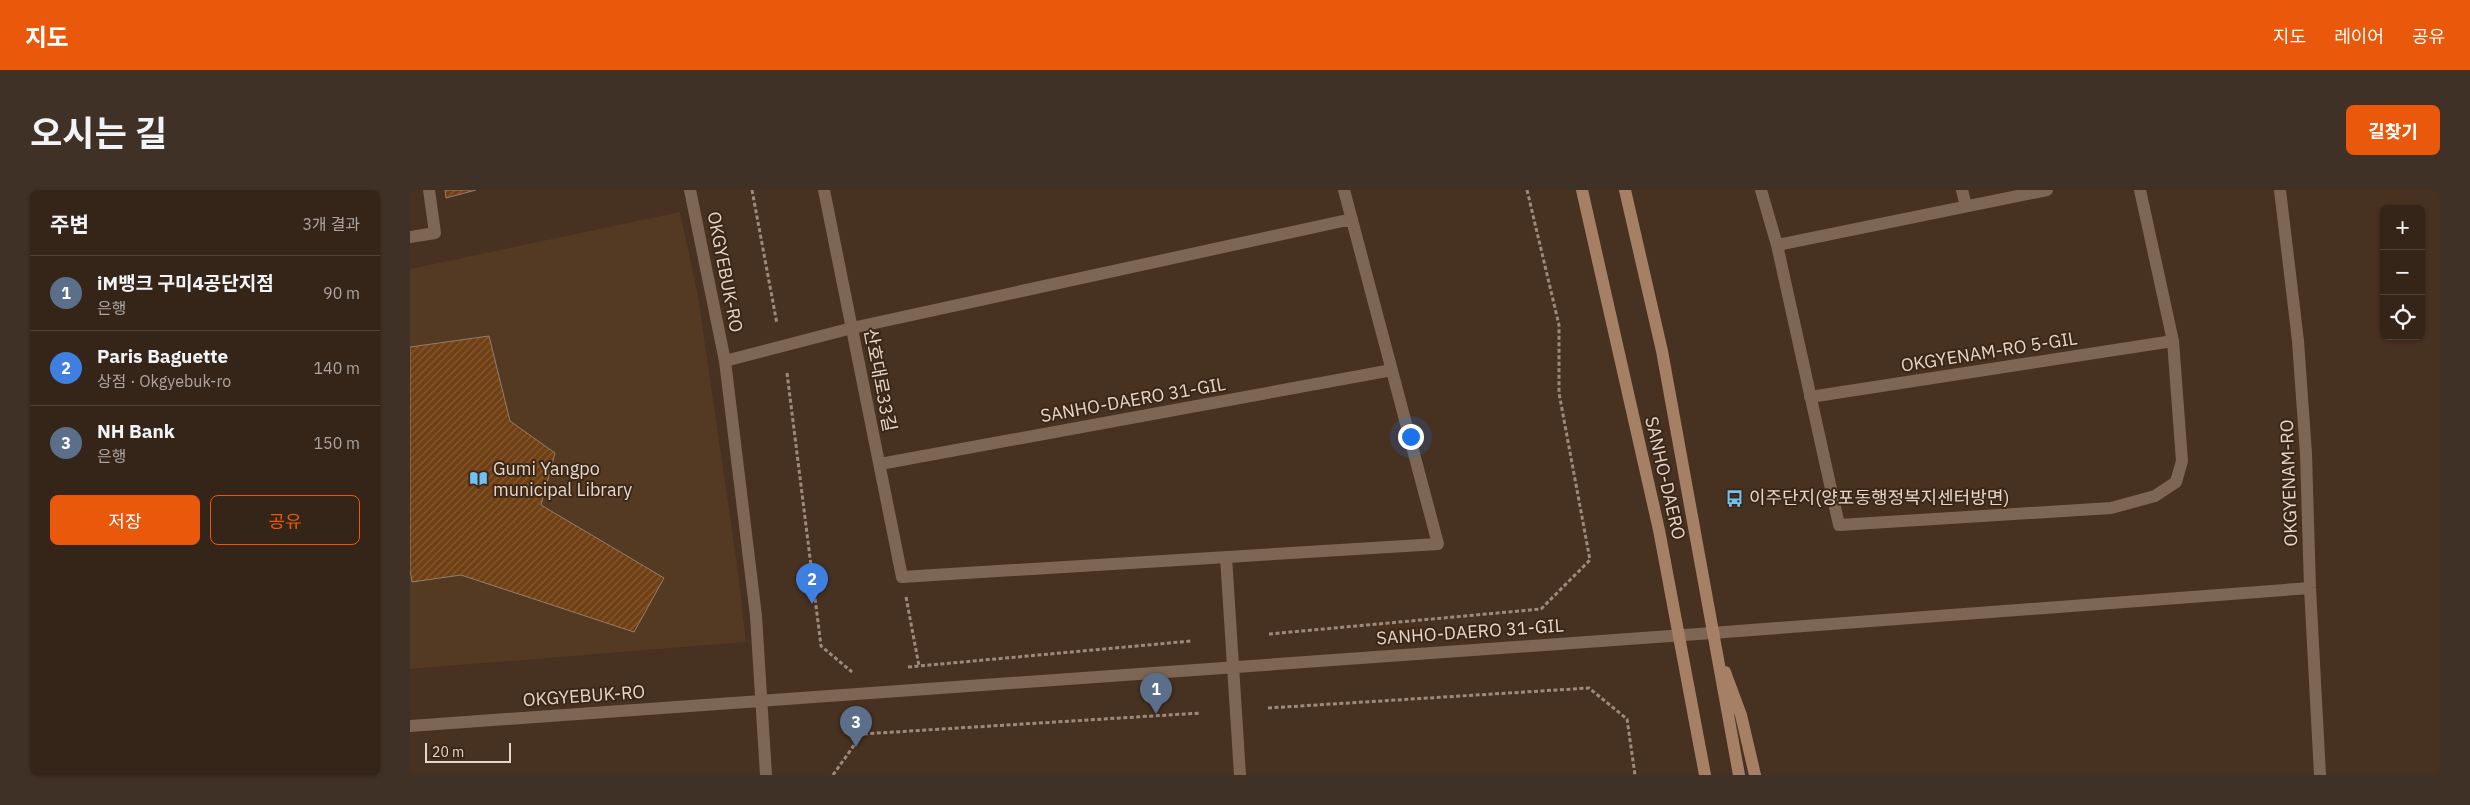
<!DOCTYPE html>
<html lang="ko">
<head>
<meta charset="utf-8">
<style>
  body { margin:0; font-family:"IBM Plex Sans","Noto Sans KR",sans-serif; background:#403126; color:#f1f3f6 }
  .controls { position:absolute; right:15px; top:15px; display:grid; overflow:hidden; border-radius:8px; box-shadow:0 1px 4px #0004 }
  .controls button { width:45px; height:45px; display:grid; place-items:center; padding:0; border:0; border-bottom:1px solid #4f4238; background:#352519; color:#f1f3f6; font:25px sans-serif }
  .scale { position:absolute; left:15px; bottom:12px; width:86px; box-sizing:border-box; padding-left:5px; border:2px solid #e4d6cb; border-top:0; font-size:14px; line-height:18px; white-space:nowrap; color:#e4d6cb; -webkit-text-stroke:4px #3c2717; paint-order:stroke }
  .you { position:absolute; left:1000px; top:246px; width:18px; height:18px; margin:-12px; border:4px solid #fff; border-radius:50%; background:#1a73e8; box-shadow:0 0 0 8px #1a73e833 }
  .badge { display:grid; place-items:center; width:32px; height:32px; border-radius:50%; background:#ea580c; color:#fff; font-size:16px; font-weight:700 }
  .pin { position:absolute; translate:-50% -41px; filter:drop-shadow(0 1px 2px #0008) }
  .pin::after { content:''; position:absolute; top:26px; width:18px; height:15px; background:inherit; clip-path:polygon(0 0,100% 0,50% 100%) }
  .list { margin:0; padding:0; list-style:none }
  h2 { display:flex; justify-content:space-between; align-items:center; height:65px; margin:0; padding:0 20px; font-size:21px }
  h2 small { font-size:16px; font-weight:400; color:#aaa5a2 }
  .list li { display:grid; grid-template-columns:32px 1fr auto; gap:15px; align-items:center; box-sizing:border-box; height:75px; padding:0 20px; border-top:1px solid #4f4238 }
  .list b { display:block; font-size:19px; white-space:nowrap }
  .list p { margin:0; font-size:16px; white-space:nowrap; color:#aaa5a2 }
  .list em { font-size:16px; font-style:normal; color:#aaa5a2 }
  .actions { display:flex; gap:10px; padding:15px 20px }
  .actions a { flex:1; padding:11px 0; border:1px solid #ea580c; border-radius:8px; text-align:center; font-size:18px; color:#ea580c }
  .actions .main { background:#ea580c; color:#fff }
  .icon { flex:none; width:28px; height:28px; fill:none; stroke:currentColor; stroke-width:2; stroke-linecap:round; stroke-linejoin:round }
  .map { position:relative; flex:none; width:2030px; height:585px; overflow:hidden; border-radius:8px }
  header { display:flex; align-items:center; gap:30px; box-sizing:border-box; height:70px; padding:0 25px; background:#ea580c; color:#fff }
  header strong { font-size:24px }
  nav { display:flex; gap:28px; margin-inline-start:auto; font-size:18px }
  .intro { display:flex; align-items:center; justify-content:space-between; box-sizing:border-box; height:120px; padding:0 30px }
  h1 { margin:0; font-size:35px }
  .button { padding:12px 22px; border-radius:8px; background:#ea580c; color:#fff; font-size:18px; font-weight:700 }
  main { display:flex; gap:30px; padding:0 30px }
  aside { flex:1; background:#352519; border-radius:8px; box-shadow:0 1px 4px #0004 }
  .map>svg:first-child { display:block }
  .built { fill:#543923 }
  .building { fill:url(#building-hatch); stroke:#967d6a }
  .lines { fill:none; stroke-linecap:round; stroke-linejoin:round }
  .path { stroke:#9c8b7d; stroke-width:3; stroke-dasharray:4 2.5; stroke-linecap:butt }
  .street { stroke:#7e6655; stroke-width:12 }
  .secondary { stroke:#a58065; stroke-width:12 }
  .labels { text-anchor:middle; stroke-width:4; stroke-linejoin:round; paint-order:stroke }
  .street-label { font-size:18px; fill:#e4d6cb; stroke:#3c2717 }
  .poi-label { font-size:18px; fill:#e4d6cb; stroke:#3c2717; text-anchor:start }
</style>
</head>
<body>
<header>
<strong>지도</strong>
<nav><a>지도</a><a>레이어</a><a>공유</a></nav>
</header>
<div class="intro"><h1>오시는 길</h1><a class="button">길찾기</a></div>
<main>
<aside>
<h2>주변<small>3개 결과</small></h2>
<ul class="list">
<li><span class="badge" style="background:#5c6f8a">1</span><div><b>iM뱅크 구미4공단지점</b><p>은행</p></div><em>90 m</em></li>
<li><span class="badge" style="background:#3f7fe0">2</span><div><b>Paris Baguette</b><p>상점 · Okgyebuk-ro</p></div><em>140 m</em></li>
<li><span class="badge" style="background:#5c6f8a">3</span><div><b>NH Bank</b><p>은행</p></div><em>150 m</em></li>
</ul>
<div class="actions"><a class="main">저장</a><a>공유</a></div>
</aside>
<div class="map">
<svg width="2030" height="585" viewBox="0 0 2030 585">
  <defs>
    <pattern id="building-hatch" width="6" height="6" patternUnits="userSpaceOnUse" patternTransform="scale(1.25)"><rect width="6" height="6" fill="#704014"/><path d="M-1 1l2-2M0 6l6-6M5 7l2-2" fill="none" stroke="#845b35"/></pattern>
  </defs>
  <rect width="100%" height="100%" fill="#473121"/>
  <path class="built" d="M270,22L288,106L328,381L336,452L0,479V79Z"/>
  <path class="building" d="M35,0H66L36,8Z
    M79,146L100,231L145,263L131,315L254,388L224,442L51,385L2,392L0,380V157Z"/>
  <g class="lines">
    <path class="path" d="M342,0L367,134
      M377,183L411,456L442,482
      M496,407L509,476
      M859,444L1131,419L1180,370L1149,203V135L1117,0
      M498,477L781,451
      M858,518L1179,498L1217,529L1225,585
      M423,585L452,544L791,523"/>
    <path class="street" d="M280,0L315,171L346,426L356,585
      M414,0L492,387L1028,354L934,0
      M1351,0L1367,55L1429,335L1701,318L1745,306L1766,292L1772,271L1763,151L1730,0
      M1552,0L1556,16
      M1870,0L1888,151L1896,264L1900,398L1910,585
      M0,47L25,43L19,0
      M1367,55L1637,0
      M315,171L442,138L942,29
      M1400,207L1763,151
      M470,274L982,180
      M816,367L830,585
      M0,536L1302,443L1900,398"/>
    <path class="secondary" d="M1172,0L1249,340L1295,585
      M1215,0L1252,161L1329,585
      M1315,482L1331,525L1345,585"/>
  </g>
  <defs>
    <symbol id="library-bare" viewBox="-9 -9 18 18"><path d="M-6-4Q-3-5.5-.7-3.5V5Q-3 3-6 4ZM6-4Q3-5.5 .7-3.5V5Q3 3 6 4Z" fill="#71c1f4" stroke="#3c2717" stroke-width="2.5" paint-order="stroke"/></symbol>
    <symbol id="bus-bare" viewBox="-9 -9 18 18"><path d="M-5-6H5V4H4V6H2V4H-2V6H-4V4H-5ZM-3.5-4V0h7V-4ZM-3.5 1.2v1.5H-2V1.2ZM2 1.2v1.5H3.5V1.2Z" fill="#71c1f4" stroke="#3c2717" stroke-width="2.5" paint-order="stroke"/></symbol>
  </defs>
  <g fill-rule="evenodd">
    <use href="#library-bare" x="56" y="276" width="25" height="25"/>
    <use href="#bus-bare" x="1312" y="296" width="25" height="25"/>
  </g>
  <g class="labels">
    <g class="street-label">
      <text transform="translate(315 82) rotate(79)" y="6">OKGYEBUK-RO</text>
      <text transform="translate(1579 162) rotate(-9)" y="6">OKGYENAM-RO 5-GIL</text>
      <text transform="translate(470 190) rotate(79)" y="6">산호대로33길</text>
      <text transform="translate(723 210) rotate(-10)" y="6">SANHO-DAERO 31-GIL</text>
      <text transform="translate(1255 288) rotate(77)" y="6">SANHO-DAERO</text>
      <text transform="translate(1879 293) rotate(-92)" y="6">OKGYENAM-RO</text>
      <text transform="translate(1060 442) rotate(-4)" y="6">SANHO-DAERO 31-GIL</text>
      <text transform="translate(174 506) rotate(-4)" y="6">OKGYEBUK-RO</text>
    </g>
    <g class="poi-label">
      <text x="83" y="285">Gumi Yangpo<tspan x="83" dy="21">municipal Library</tspan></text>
      <text x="1339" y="314">이주단지(양포동행정복지센터방면)</text>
    </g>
  </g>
</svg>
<div class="controls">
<button>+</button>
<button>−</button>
<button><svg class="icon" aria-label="locate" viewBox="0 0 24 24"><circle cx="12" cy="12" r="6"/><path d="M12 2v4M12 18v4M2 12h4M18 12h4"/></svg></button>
</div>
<div class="scale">20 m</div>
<div class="you"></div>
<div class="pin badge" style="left:746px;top:524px;background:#5c6f8a">1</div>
<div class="pin badge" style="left:402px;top:414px;background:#3f7fe0">2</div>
<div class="pin badge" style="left:446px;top:557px;background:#5c6f8a">3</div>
</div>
</main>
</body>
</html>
